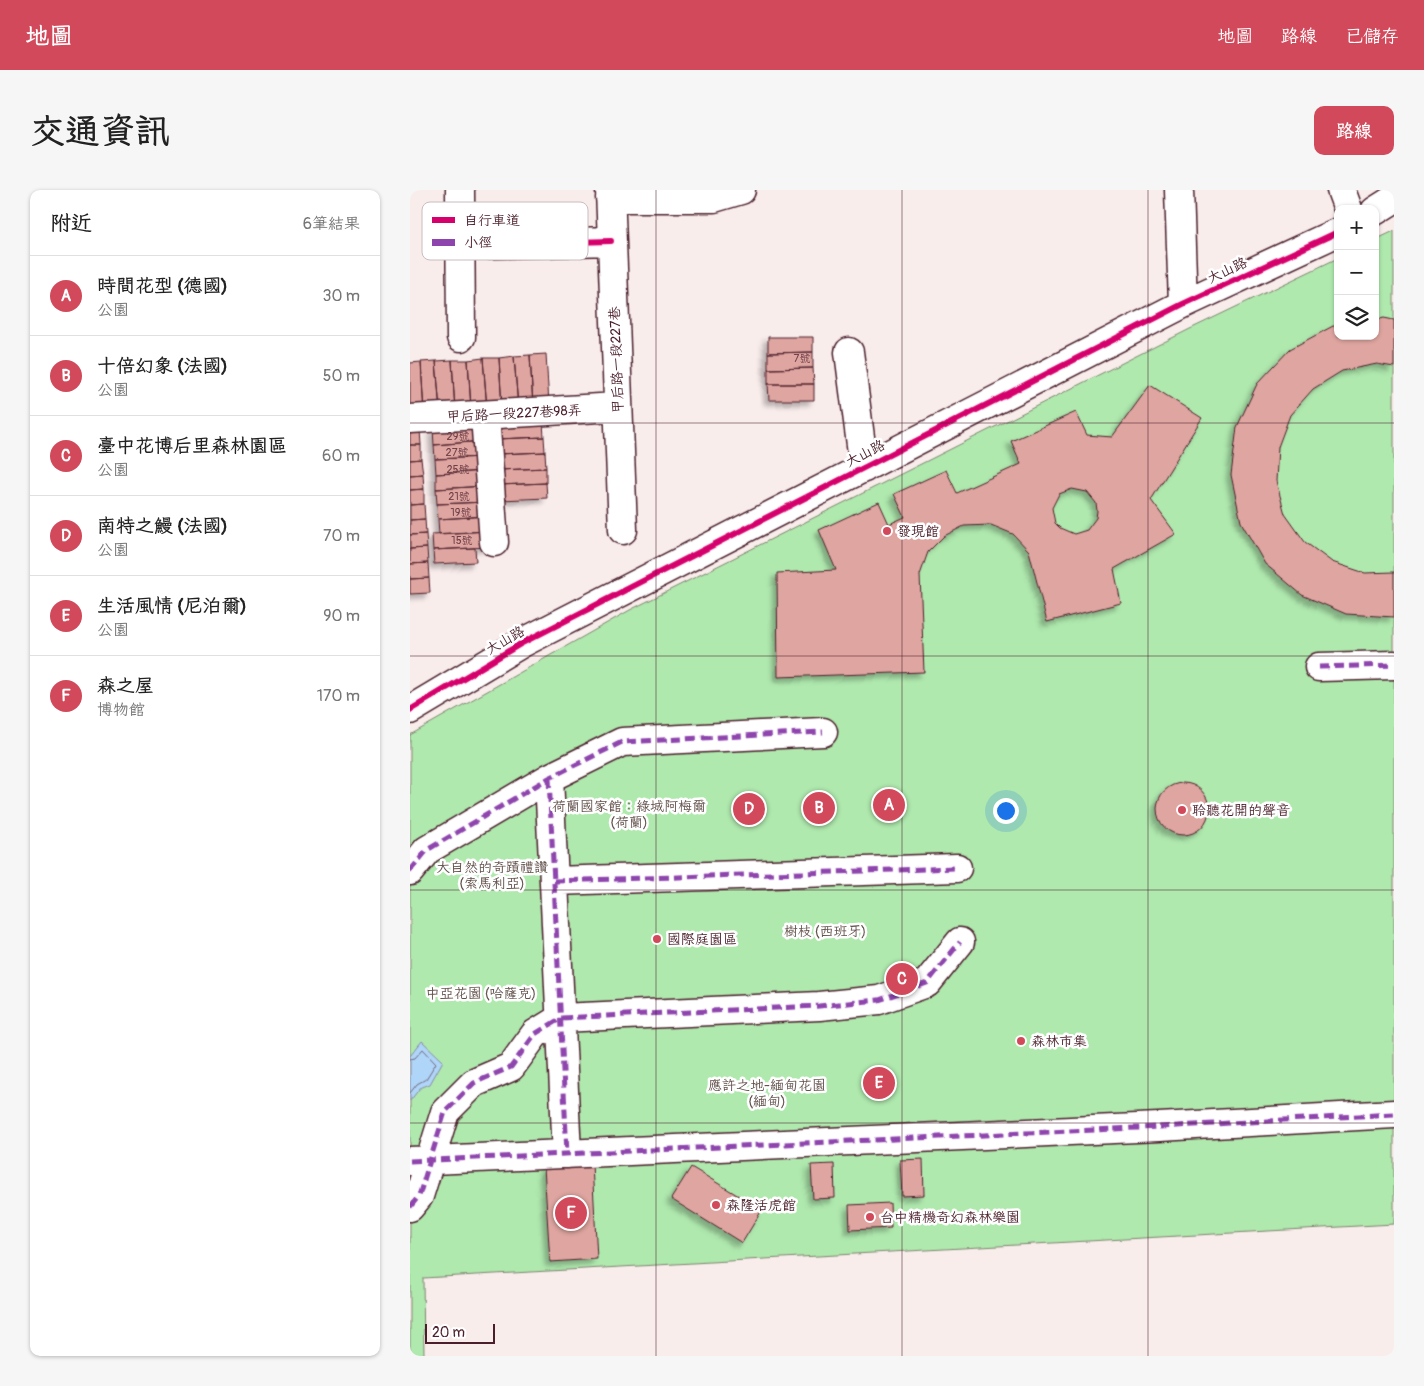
<!DOCTYPE html>
<html lang="zh-TW">
<head>
<meta charset="utf-8">
<style>
  body { margin:0; font-family:Pangolin,"LXGW WenKai TC",sans-serif; background:#f6f6f6; color:#222 }
  .controls { position:absolute; right:15px; top:15px; display:grid; overflow:hidden; border-radius:10px; box-shadow:0 1px 4px #0004 }
  .controls button { width:45px; height:45px; display:grid; place-items:center; padding:0; border:0; border-bottom:1px solid #e0e0e0; background:#fff; color:#222; font:25px sans-serif }
  .scale { position:absolute; left:15px; bottom:12px; width:70px; box-sizing:border-box; padding-left:5px; border:2px solid #4a1f2b; border-top:0; font-size:14px; line-height:18px; white-space:nowrap; color:#4a1f2b; -webkit-text-stroke:4px #fff; paint-order:stroke }
  .you { position:absolute; left:595px; top:620px; width:18px; height:18px; margin:-12px; border:4px solid #fff; border-radius:50%; background:#1a73e8; box-shadow:0 0 0 8px #1a73e833 }
  .badge { display:grid; place-items:center; width:32px; height:32px; border-radius:50%; background:#d1495b; color:#fff; font-size:16px; font-weight:700 }
  .pin { position:absolute; translate:-50% -50%; border:2px solid #fff; box-shadow:0 1px 5px #0006 }
  .list { margin:0; padding:0; list-style:none }
  h2 { display:flex; justify-content:space-between; align-items:center; height:65px; margin:0; padding:0 20px; font-size:21px }
  h2 small { font-size:16px; font-weight:400; color:#767676 }
  .list li { display:grid; grid-template-columns:32px 1fr auto; gap:15px; align-items:center; box-sizing:border-box; height:80px; padding:0 20px; border-top:1px solid #e0e0e0 }
  .list b { display:block; font-size:19px; white-space:nowrap }
  .list p { margin:0; font-size:16px; white-space:nowrap; color:#767676 }
  .list em { font-size:16px; font-style:normal; color:#767676 }
  .icon { flex:none; width:28px; height:28px; fill:none; stroke:currentColor; stroke-width:2; stroke-linecap:round; stroke-linejoin:round }
  .map { position:relative; flex:none; width:984px; height:1166px; overflow:hidden; border-radius:10px }
  header { display:flex; align-items:center; gap:30px; box-sizing:border-box; height:70px; padding:0 25px; background:#d1495b; color:#fff }
  header strong { font-size:24px }
  nav { display:flex; gap:28px; margin-inline-start:auto; font-size:18px }
  .intro { display:flex; align-items:center; justify-content:space-between; box-sizing:border-box; height:120px; padding:0 30px }
  h1 { margin:0; font-size:35px }
  .button { padding:12px 22px; border-radius:10px; background:#d1495b; color:#fff; font-size:18px; font-weight:700 }
  main { display:flex; gap:30px; padding:0 30px }
  aside { flex:1; background:#fff; border-radius:10px; box-shadow:0 1px 4px #0004 }
  .map>svg:first-child { display:block }
  .green { fill:#afe9ae; stroke:#7c846c }
  .water { fill:#afd5f8; stroke:#878ca6 }
  .lines { fill:none; stroke-linecap:round; stroke-linejoin:round }
  .shore { stroke:#72687d; stroke-width:1 }
  .building { fill:#dfa5a0; stroke:#4a1f2b; fill-rule:evenodd; filter:url(#shadow) }
  .minor-casing { stroke:#4a1f2b; stroke-width:31 }
  .minor { stroke:#fff; stroke-width:28 }
  .quiet { stroke:#8e44ad; stroke-width:5; stroke-dasharray:10 5; stroke-linecap:butt }
  .cycleway-casing { stroke:#fff; stroke-width:9 }
  .cycleway { stroke:#d6006c; stroke-width:6 }
  .grid { fill:none; stroke:#4a1f2b; stroke-width:1; stroke-opacity:0.55 }
  .poi-dot { fill:#d1495b; stroke:#fff; stroke-width:2 }
  .labels { text-anchor:middle; stroke-width:5; stroke-linejoin:round; paint-order:stroke }
  .number-label { font-size:11px; fill:#6f4048 }
  .street-label { font-size:14px; fill:#4a1f2b; stroke:#fff }
  .poi-label { font-size:14px; fill:#4a1f2b; stroke:#fff; text-anchor:start }
  .park-label { font-size:14px; fill:#63524c; stroke:#fff }
  .key { fill:#fff; stroke:#c9bcbf; stroke-width:1 }
  .key-label { font-size:14px; fill:#4a1f2b }
</style>
</head>
<body>
<header>
<strong>地圖</strong>
<nav><a>地圖</a><a>路線</a><a>已儲存</a></nav>
</header>
<div class="intro"><h1>交通資訊</h1><a class="button">路線</a></div>
<main>
<aside>
<h2>附近<small>6筆結果</small></h2>
<ul class="list">
<li><span class="badge">A</span><div><b>時間花型 (德國)</b><p>公園</p></div><em>30 m</em></li>
<li><span class="badge">B</span><div><b>十倍幻象 (法國)</b><p>公園</p></div><em>50 m</em></li>
<li><span class="badge">C</span><div><b>臺中花博后里森林園區</b><p>公園</p></div><em>60 m</em></li>
<li><span class="badge">D</span><div><b>南特之鰻 (法國)</b><p>公園</p></div><em>70 m</em></li>
<li><span class="badge">E</span><div><b>生活風情 (尼泊爾)</b><p>公園</p></div><em>90 m</em></li>
<li><span class="badge">F</span><div><b>森之屋</b><p>博物館</p></div><em>170 m</em></li>
</ul>
</aside>
<div class="map">
<svg width="984" height="1166" viewBox="0 0 984 1166">
  <defs>
    <filter id="shadow"><feDropShadow dx="-4.5" dy="4.5" stdDeviation="2.5" flood-color="#0004"/></filter>
  </defs>
  <rect width="100%" height="100%" fill="#f9edec"/>
  <filter id="ink" filterUnits="userSpaceOnUse"><feTurbulence type="fractalNoise" baseFrequency=".02" numOctaves="2"/><feDisplacementMap in="SourceGraphic" scale="10" xChannelSelector="R" yChannelSelector="G"/><feConvolveMatrix kernelMatrix="1 2 1 2 8 2 1 2 1" color-interpolation-filters="sRGB"/></filter>
  <g filter="url(#ink)">
    <path class="green" d="M984,41V1034L13,1088L14,1166H0V545L220,420L780,139L928,68V146H965V50Z"/>
    <path class="water" d="M12,851L33,871L20,894L10,898L0,911V866Z"/>
    <g class="lines">
      <path class="shore" d="M0,869L5,868L13,859L26,873L16,889L7,894L0,903"/>
    </g>
    <path class="building" d="M974,128L984,130V177L967,174L932,181L903,199L880,225L868,257L866,291L875,324L895,352L922,372L955,383L984,382V427L936,424L892,405L866,383L855,374L831,332L821,285L827,237L847,194L880,159L923,136H928V146H965V130Z
      M358,147H403V162L358,163Z
      M403,162V178L358,179V163Z
      M136,164L139,214L123,216L120,165Z
      M120,165L123,216L108,217L104,166Z
      M104,166L108,217L92,218L89,168Z
      M73,168H89L92,218L77,219Z
      M73,168L77,219H61L58,170Z
      M42,170H58L61,219L45,221Z
      M42,170L45,221H30L26,171Z
      M26,171L30,221L14,223L11,172Z
      M11,172L14,223H0V173Z
      M403,178L404,194H358V179Z
      M358,194H404V210H359Z
      M740,195L792,228L741,310L766,344L704,379L711,413L637,432L619,361L603,344L581,335L554,336L534,346L518,362L510,385L514,482L368,487L367,383L426,380L409,340L469,312L479,334L495,327L484,304L536,280L547,303L611,274L601,251L666,222L677,245L702,247ZM662,299L677,302L686,313L687,321L686,328L677,340L664,344L650,338L645,333L642,318L649,304Z
      M133,232L134,247L87,249V234Z
      M72,237L73,251L24,255L23,239Z
      M0,240H10L11,255H0Z
      M134,247L135,262L88,264L87,249Z
      M73,251L74,267L25,269L24,255Z
      M0,255H11V269L0,270Z
      M135,262L136,278L89,280L88,264Z
      M74,267L75,281L26,284L25,269Z
      M11,269L13,284L0,285V270Z
      M136,278V293L89,295V280Z
      M75,281L76,296L26,299V284Z
      M13,284L14,299L0,300V285Z
      M136,293L137,308L90,310L89,295Z
      M76,296L77,312L27,314L26,299Z
      M14,299V314L0,315V300Z
      M77,312L78,326L28,329L27,314Z
      M14,314L15,329L0,330V315Z
      M78,326V341L29,344L28,329Z
      M15,329L16,344L0,345V330Z
      M78,341L79,357L23,360L22,344Z
      M16,344L17,358L0,359V345Z
      M17,358L18,373L0,374V359Z
      M65,358L66,372L24,374L23,360Z
      M18,373L19,388L0,389V374Z
      M19,388L20,403L0,404V389Z
      M747 619a26 26 0 1 1 52 0a26 26 0 1 1-52 0Z
      M513,969L514,1005L492,1006L490,970Z
      M182,974L187,1069L140,1072L134,977Z
      M424,974L425,1008L403,1009L401,975Z
      M281,977L352,1020L332,1053L261,1009Z
      M480,1013L481,1038L440,1040L439,1015Z"/>
    <g class="lines">
      <defs>
        <path id="minor" d="M50,0L51,147
          M200,0L213,340
          M769,0L773,114
          M931,0L938,19
          M200,8H304L331,0
          M965,21L984,9
          M51,55L201,51
          M439,162L454,278
          M75,225L84,352
          M0,229L207,217
          M909,477L984,475
          M0,520L112,453L773,114L928,42
          M139,588L157,964
          M0,681L17,660L139,588L212,552L413,542
          M144,691L547,678
          M0,971L749,937L984,924
          M0,1017L9,1006L35,922L64,893L101,877L125,844L151,828L409,816L469,810L517,793L550,752"/>
      </defs>
      <use href="#minor" class="minor-casing"/>
      <use href="#minor" class="minor"/>
      <path class="quiet" d="M909,477L984,475
        M139,588L157,964
        M0,681L17,660L139,588L212,552L413,542
        M144,691L547,678
        M0,971L749,937L984,924
        M0,1017L9,1006L35,922L64,893L101,877L125,844L151,828L409,816L469,810L517,793L550,752"/>
      <defs>
        <path id="cycleway" d="M51,55L201,51
          M0,520L112,453L773,114L928,42"/>
      </defs>
      <use href="#cycleway" class="cycleway-casing"/>
      <use href="#cycleway" class="cycleway"/>
    </g>
  </g>
  <path class="grid" d="M246,0V1166M492,0V1166M738,0V1166M0,233H984M0,466H984M0,700H984M0,933H984"/>
  <g class="poi-dot">
    <circle cx="477" cy="341" r="5"/>
    <circle cx="772" cy="620" r="5"/>
    <circle cx="247" cy="749" r="5"/>
    <circle cx="611" cy="851" r="5"/>
    <circle cx="306" cy="1015" r="5"/>
    <circle cx="460" cy="1027" r="5"/>
  </g>
  <g class="labels">
    <g class="number-label">
      <text x="392" y="172">7號</text>
      <text x="48" y="250">29號</text>
      <text x="47" y="266">27號</text>
      <text x="48" y="283">25號</text>
      <text x="49" y="310">21號</text>
      <text x="51" y="326">19號</text>
      <text x="52" y="354">15號</text>
    </g>
    <g class="street-label">
      <text transform="translate(817 80) rotate(-25)" y="5">大山路</text>
      <text transform="translate(206 170) rotate(-92)" y="5">甲后路一段227巷</text>
      <text transform="translate(104 223) rotate(-3)" y="5">甲后路一段227巷98弄</text>
      <text transform="translate(455 263) rotate(-27)" y="5">大山路</text>
      <text transform="translate(95 450) rotate(-30)" y="5">大山路</text>
    </g>
    <g class="poi-label">
      <text x="487" y="346">發現館</text>
      <text x="782" y="625">聆聽花開的聲音</text>
      <text x="257" y="754">國際庭園區</text>
      <text x="621" y="856">森林市集</text>
      <text x="316" y="1020">森隆活虎館</text>
      <text x="470" y="1032">台中精機奇幻森林樂園</text>
    </g>
    <g class="park-label">
      <text x="219" y="621">荷蘭國家館：綠城阿梅爾<tspan x="219" dy="16">(荷蘭)</tspan></text>
      <text x="82" y="682">大自然的奇蹟禮讚<tspan x="82" dy="16">(索馬利亞)</tspan></text>
      <text x="415" y="746">樹枝 (西班牙)</text>
      <text x="71" y="808">中亞花園 (哈薩克)</text>
      <text x="357" y="900">應許之地-緬甸花園<tspan x="357" dy="16">(緬甸)</tspan></text>
    </g>
  </g>
  <rect x="12" y="12" width="166" height="58" rx="8" class="key"/>
  <rect x="22" y="27" width="23" height="6" fill="#d6006c"/>
  <rect x="22" y="49" width="23" height="7" fill="#8e44ad"/>
  <g class="key-label">
    <text x="54" y="35">自行車道</text>
    <text x="54" y="57">小徑</text>
  </g>
</svg>
<div class="controls">
<button>+</button>
<button>−</button>
<button><svg class="icon" aria-label="layers" viewBox="0 0 24 24"><path d="M12 4l9 5-9 5-9-5zM3 14l9 5 9-5"/></svg></button>
</div>
<div class="scale">20 m</div>
<div class="you"></div>
<div class="pin badge" style="left:479px;top:615px">A</div>
<div class="pin badge" style="left:409px;top:618px">B</div>
<div class="pin badge" style="left:492px;top:789px">C</div>
<div class="pin badge" style="left:339px;top:619px">D</div>
<div class="pin badge" style="left:469px;top:893px">E</div>
<div class="pin badge" style="left:161px;top:1023px">F</div>
</div>
</main>
</body>
</html>
